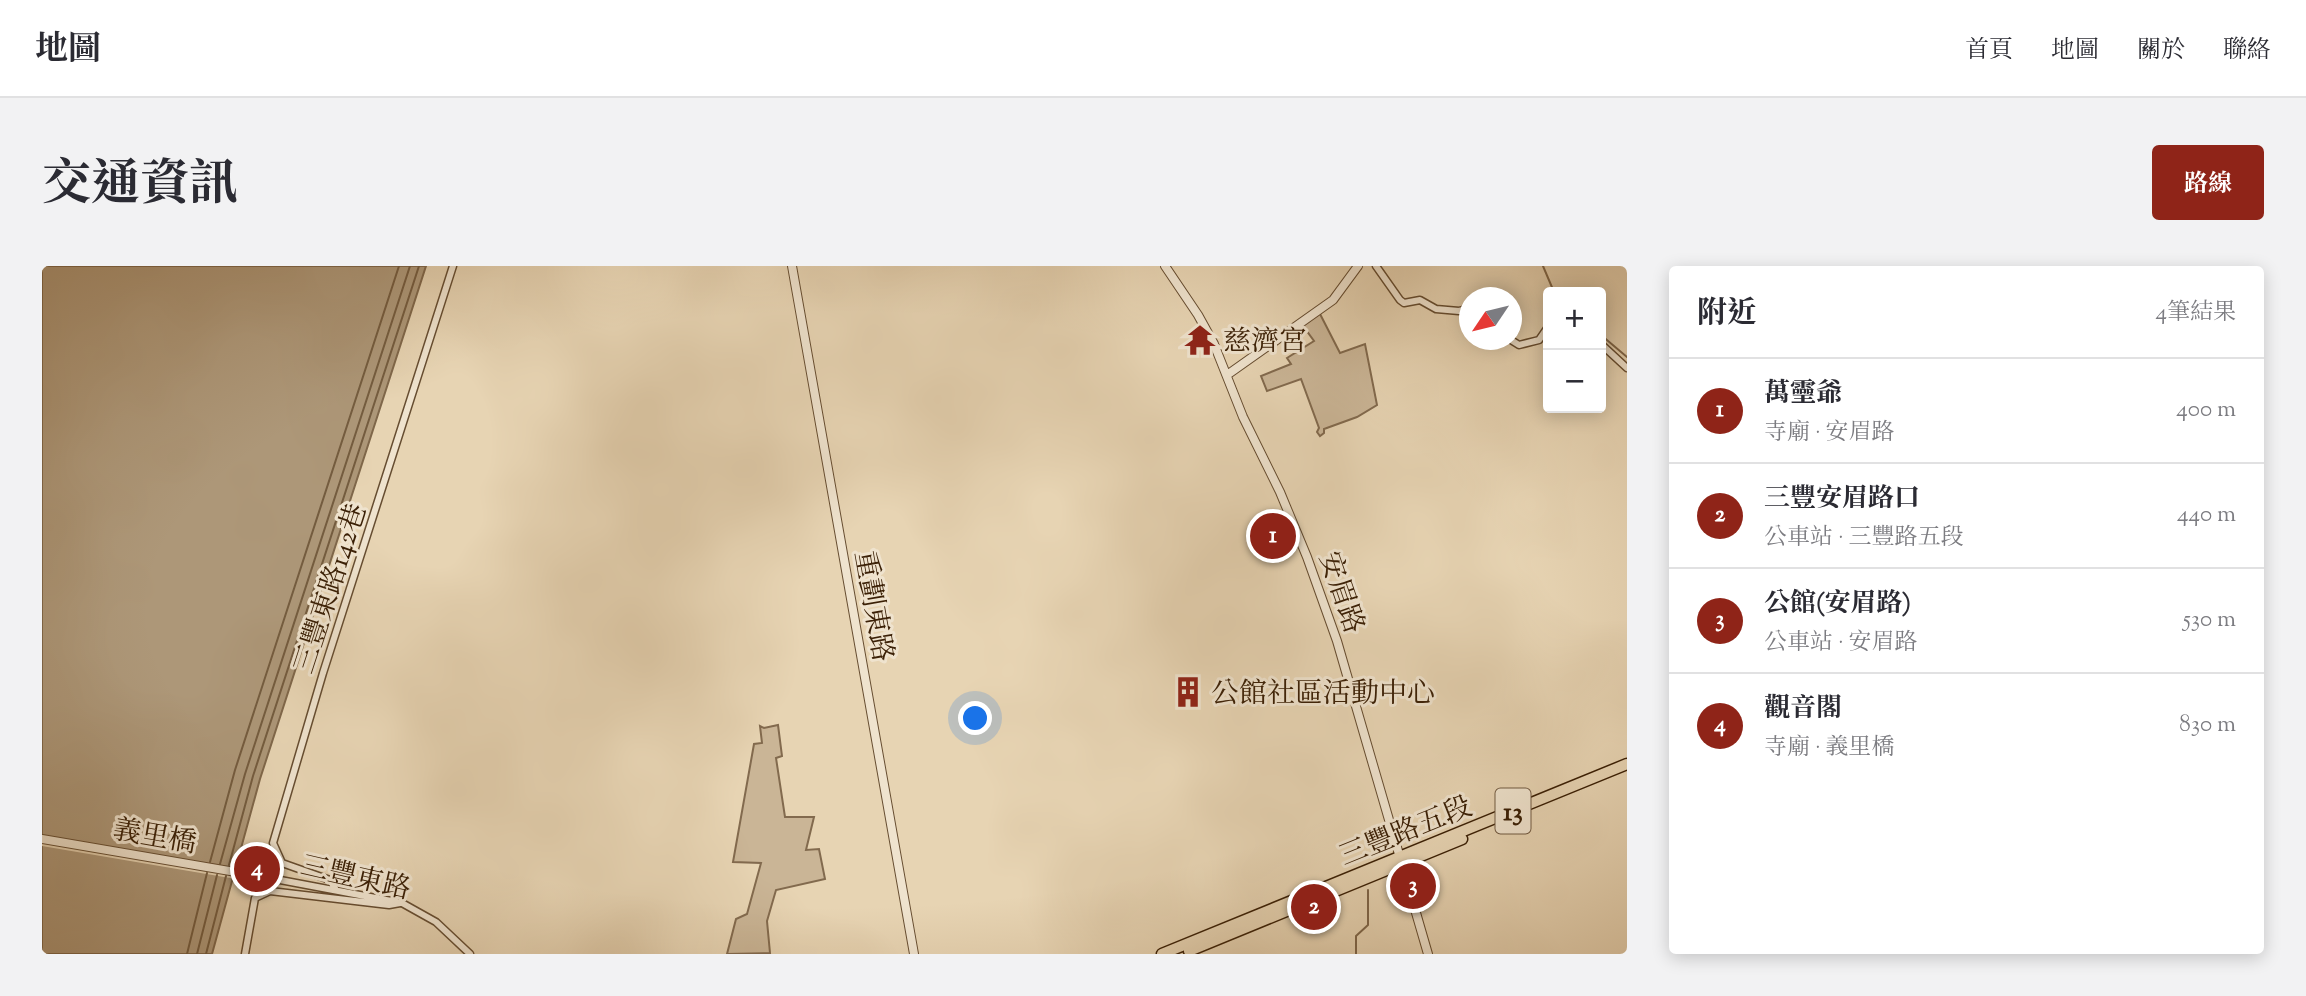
<!DOCTYPE html>
<html lang="zh-TW">
<head>
<meta charset="utf-8">
<style>
  body { margin:0; font-family:"Sorts Mill Goudy","Noto Serif TC",serif; background:#f2f2f3; color:#2b2b33 }
  .controls { position:absolute; right:21px; top:21px; display:grid; overflow:hidden; border-radius:7px; box-shadow:0 4px 18px #0003 }
  .controls button { width:63px; height:63px; display:grid; place-items:center; padding:0; border:0; border-bottom:2px solid #e1e1e2; background:#fff; color:#2b2b33; font:35px sans-serif }
  .compass { position:absolute; left:1417px; top:21px; width:63px; height:63px; border-radius:50%; background:#fff; box-shadow:0 4px 18px #0003; rotate:235deg }
  .you { position:absolute; left:934px; top:453px; width:24px; height:24px; margin:-18px; border:5px solid #fff; border-radius:50%; background:#1a73e8; box-shadow:0 0 0 10px #1a73e833 }
  .badge { display:grid; place-items:center; width:46px; height:46px; border-radius:50%; background:#8f2418; color:#fff; font-size:23px; font-weight:700 }
  .pin { position:absolute; translate:-50% -50%; border:4px solid #fff; box-shadow:0 2px 7px #0006 }
  .list { margin:0; padding:0; list-style:none }
  h2 { display:flex; justify-content:space-between; align-items:center; height:91px; margin:0; padding:0 28px; font-size:30px }
  h2 small { font-size:23px; font-weight:400; color:#7c7c81 }
  .list li { display:grid; grid-template-columns:46px 1fr auto; gap:21px; align-items:center; box-sizing:border-box; height:105px; padding:0 28px; border-top:2px solid #e1e1e2 }
  .list b { display:block; font-size:26px; white-space:nowrap }
  .list p { margin:0; font-size:23px; white-space:nowrap; color:#7c7c81 }
  .list em { font-size:23px; font-style:normal; color:#7c7c81 }
  .map { position:relative; flex:none; width:1585px; height:688px; overflow:hidden; border-radius:7px }
  header { display:flex; align-items:center; gap:42px; box-sizing:border-box; height:98px; padding:0 35px; background:#fff; border-bottom:2px solid #e1e1e2 }
  header strong { font-size:33px }
  nav { display:flex; gap:38px; margin-inline-start:auto; font-size:24px }
  .intro { display:flex; align-items:center; justify-content:space-between; box-sizing:border-box; height:168px; padding:0 42px }
  h1 { margin:0; font-size:49px }
  .button { padding:18px 32px; border-radius:7px; background:#8f2418; color:#fff; font-size:24px; font-weight:700 }
  main { display:flex; gap:42px; padding:0 42px }
  aside { flex:1; background:#fff; border-radius:7px; box-shadow:0 4px 18px #0003 }
  .map>svg:first-child { display:block }
  .green { fill:#cab596; stroke:#826a4e; stroke-width:2 }
  .water { fill:#ad9778; stroke:#7f674a; stroke-width:2 }
  .pier { fill:#e7d4b3 }
  .lines { fill:none; stroke-linecap:round; stroke-linejoin:round }
  .shore { stroke:#745c3f; stroke-width:2 }
  .stream { stroke:#7f674a; stroke-width:2 }
  .minor-casing { stroke:#664d31; stroke-width:9 }
  .tertiary-casing { stroke:#664d31; stroke-width:10 }
  .primary-casing { stroke:#3b2006; stroke-width:13 }
  .minor { stroke:#efe3ce; stroke-width:6 }
  .tertiary { stroke:#efe3ce; stroke-width:8 }
  .primary { stroke:#e7d4b3; stroke-width:10 }
  .labels { text-anchor:middle; stroke-width:6; stroke-linejoin:round; paint-order:stroke }
  .shield { fill:#efe3ce; stroke:#715a42; stroke-width:2 }
  .shield-label { font-size:26px; font-weight:bold; fill:#3b2006 }
  .poi-label { font-size:28px; fill:#3b2006; stroke:#efe3ce; text-anchor:start }
  .street-label { font-size:28px; fill:#3b2006; stroke:#efe3ce }
</style>
</head>
<body>
<header>
<strong>地圖</strong>
<nav><a>首頁</a><a>地圖</a><a>關於</a><a>聯絡</a></nav>
</header>
<div class="intro"><h1>交通資訊</h1><a class="button">路線</a></div>
<main>
<div class="map">
<svg width="1585" height="688" viewBox="0 0 1585 688">
  <rect width="100%" height="100%" fill="#e7d4b3"/>
  <filter id="stains"><feTurbulence type="fractalNoise" baseFrequency=".00286" numOctaves="4"/><feColorMatrix values="0 0 0 0 .2 0 0 0 0 .09 0 0 0 0 .02 0 0 0 .5 -.17"/></filter>
  <radialGradient id="worn" r=".72"><stop offset=".6" stop-color="#630" stop-opacity="0"/><stop offset="1" stop-color="#630" stop-opacity=".3"/></radialGradient>
  <path class="green" d="M1277,46L1298,87L1323,78L1335,139L1315,151L1282,163V167L1278,170L1275,166L1277,162L1259,113L1225,125L1219,110L1249,98L1245,92L1272,75L1259,57Z
    M736,459L740,490L734,492L743,551H772L764,584L777,583L783,613L734,624L725,655L728,687L685,688L694,653L705,648L719,597L691,596L712,478L720,477L718,460L722,462Z"/>
  <path class="water" d="M0,0H384L218,513L170,688H0Z"/>
  <path class="pier" d="M0,573L196,606L194,613L0,580Z"/>
  <g class="lines">
    <path class="shore" d="M168,596L193,504L357,0
      M178,598L203,508L368,0
      M187,599L211,510L377,0
      M145,688L165,607
      M155,688L175,609
      M164,688L184,610"/>
    <path class="stream" d="M1501,0L1512,26
      M1559,69L1585,91
      M1314,688V670L1326,659V624"/>
    <defs>
      <path id="minor" d="M1334,0L1358,34L1362,37L1378,34L1394,43L1417,45L1428,42
        M1469,74L1477,79L1497,74L1506,61
        M1559,78L1585,102
        M217,610L360,637L394,656L428,688
        M294,624L288,614L240,597L231,577L281,407L411,0
        M203,688L213,632L228,625L347,639L358,637"/>
      <path id="tertiary" d="M750,0L872,688
        M1123,0L1156,49L1172,78L1201,151L1238,226L1265,291L1295,375L1386,688
        M1185,109L1291,34L1316,0
        M0,573L217,610"/>
      <path id="primary" d="M1147,685L1420,573
        M1120,688L1585,498"/>
    </defs>
    <use href="#minor" class="minor-casing"/>
    <use href="#tertiary" class="tertiary-casing"/>
    <use href="#primary" class="primary-casing"/>
    <use href="#minor" class="minor"/>
    <use href="#tertiary" class="tertiary"/>
    <use href="#primary" class="primary"/>
  </g>
  <defs>
    <symbol id="temple-bare" viewBox="-9 -9 18 18"><path d="M0-6L5-2H3V0L6.5 2.5H4V6H1.5V3h-3V6H-4V2.5H-6.5L-3 0V-2H-5Z" fill="#8f2418" stroke="#efe3ce" stroke-width="2.5" paint-order="stroke"/></symbol>
    <symbol id="building-bare" viewBox="-9 -9 18 18"><path d="M-4-6H4V6H1V3H-1V6H-4ZM-2.5-4.3h1.7v1.8h-1.7ZM.8-4.3h1.7v1.8H.8ZM-2.5-1h1.7V.8h-1.7ZM.8-1h1.7V.8H.8Z" fill="#8f2418" stroke="#efe3ce" stroke-width="2.5" paint-order="stroke"/></symbol>
  </defs>
  <g fill-rule="evenodd">
    <use href="#temple-bare" x="1136" y="52" width="44" height="44"/>
    <use href="#building-bare" x="1124" y="404" width="44" height="44"/>
  </g>
  <g class="labels">
    <rect class="shield" x="1453.5" y="522.5" width="35" height="45" rx="5"/>
    <g class="shield-label">
      <text x="1471" y="554">13</text>
    </g>
    <g class="poi-label">
      <text x="1181" y="84">慈濟宮</text>
      <text x="1169" y="436">公館社區活動中心</text>
    </g>
    <g class="street-label">
      <text transform="translate(287 322) rotate(-72)" y="10">三豐東路142巷</text>
      <text transform="translate(1301 326) rotate(71)" y="10">安眉路</text>
      <text transform="translate(833 340) rotate(80)" y="10">重劃東路</text>
      <text transform="translate(1363 564) rotate(-22)" y="10">三豐路五段</text>
      <text transform="translate(113 569) rotate(10)" y="10">義里橋</text>
      <text transform="translate(314 610) rotate(13)" y="10">三豐東路</text>
    </g>
  </g>
  <rect width="100%" height="100%" filter="url(#stains)"/>
  <rect width="100%" height="100%" fill="url(#worn)"/>
</svg>
<div class="controls">
<button>+</button>
<button>−</button>
</div>
<svg class="compass" viewBox="-18 -18 36 36"><path d="M0-13l5 13h-10z" fill="#e53935"/><path d="M0 13l5-13h-10z" fill="#7c7c81"/></svg>
<div class="you"></div>
<div class="pin badge" style="left:1231px;top:270px">1</div>
<div class="pin badge" style="left:1272px;top:641px">2</div>
<div class="pin badge" style="left:1371px;top:620px">3</div>
<div class="pin badge" style="left:215px;top:603px">4</div>
</div>
<aside>
<h2>附近<small>4筆結果</small></h2>
<ul class="list">
<li><span class="badge">1</span><div><b>萬𤫊爺</b><p>寺廟 · 安眉路</p></div><em>400 m</em></li>
<li><span class="badge">2</span><div><b>三豐安眉路口</b><p>公車站 · 三豐路五段</p></div><em>440 m</em></li>
<li><span class="badge">3</span><div><b>公館(安眉路)</b><p>公車站 · 安眉路</p></div><em>530 m</em></li>
<li><span class="badge">4</span><div><b>觀音閣</b><p>寺廟 · 義里橋</p></div><em>830 m</em></li>
</ul>
</aside>
</main>
</body>
</html>
